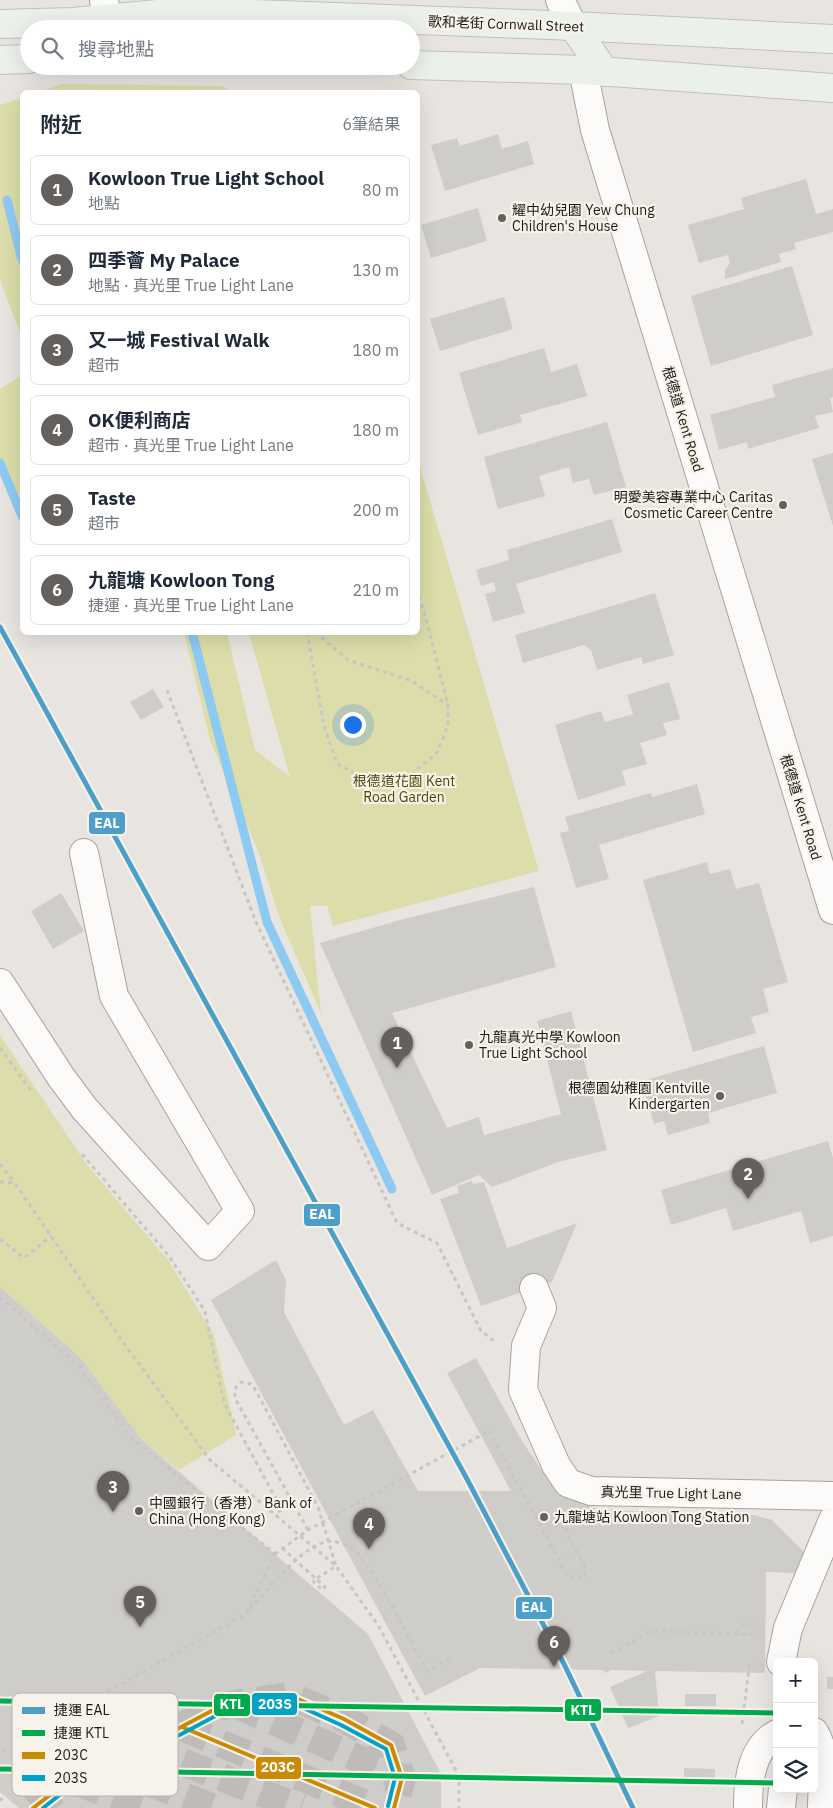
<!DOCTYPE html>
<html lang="zh-TW">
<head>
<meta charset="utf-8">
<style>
  body { margin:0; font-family:"IBM Plex Sans","Noto Sans TC",sans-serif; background:#f6f6f7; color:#1f2937 }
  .controls { position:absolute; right:15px; bottom:15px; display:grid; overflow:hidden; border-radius:8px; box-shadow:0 5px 20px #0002 }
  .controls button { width:45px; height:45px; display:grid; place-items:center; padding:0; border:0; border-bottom:1px solid #e0e1e3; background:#fff; color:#1f2937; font:25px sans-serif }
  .you { position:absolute; left:352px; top:724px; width:18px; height:18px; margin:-12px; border:4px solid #fff; border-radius:50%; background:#1a73e8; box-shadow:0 0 0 8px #1a73e833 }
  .badge { display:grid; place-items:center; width:32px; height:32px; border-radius:50%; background:#63605d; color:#fff; font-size:16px; font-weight:700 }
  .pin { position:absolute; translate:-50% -41px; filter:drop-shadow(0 1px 2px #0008) }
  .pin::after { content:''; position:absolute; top:26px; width:18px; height:15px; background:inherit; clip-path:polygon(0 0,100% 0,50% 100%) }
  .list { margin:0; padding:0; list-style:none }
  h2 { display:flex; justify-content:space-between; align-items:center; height:65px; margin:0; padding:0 20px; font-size:21px }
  h2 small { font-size:16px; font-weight:400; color:#747a83 }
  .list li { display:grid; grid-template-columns:32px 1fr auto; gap:15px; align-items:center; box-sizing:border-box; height:70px; margin:0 10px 10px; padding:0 10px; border:1px solid #e0e1e3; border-radius:8px }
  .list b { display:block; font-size:19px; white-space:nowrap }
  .list p { margin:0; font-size:16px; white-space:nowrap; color:#747a83 }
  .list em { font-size:16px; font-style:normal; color:#747a83 }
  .icon { flex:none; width:28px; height:28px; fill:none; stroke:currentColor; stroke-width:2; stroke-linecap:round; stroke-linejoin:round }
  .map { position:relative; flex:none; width:833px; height:1808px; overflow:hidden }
  .search { position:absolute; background:#fff; box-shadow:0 5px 20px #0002; left:20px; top:20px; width:400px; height:55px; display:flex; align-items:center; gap:12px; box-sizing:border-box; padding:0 18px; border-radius:28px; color:#747a83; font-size:19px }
  .panel { position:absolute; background:#fff; box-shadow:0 5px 20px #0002; left:20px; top:90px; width:400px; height:545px; border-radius:8px }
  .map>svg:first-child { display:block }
  .green { fill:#dcddaa }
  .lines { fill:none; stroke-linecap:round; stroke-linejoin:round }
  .stream { stroke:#8dcaf1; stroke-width:9 }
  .building { fill:#cfcdca }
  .minor-tunnel { stroke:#bfbbb8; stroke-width:28; stroke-dasharray:28 14; stroke-linecap:butt }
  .minor-casing { stroke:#a7a4a0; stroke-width:30 }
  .major-casing { stroke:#c1bfbc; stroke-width:30 }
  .path { stroke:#c7c6c5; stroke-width:3; stroke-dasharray:4 4; stroke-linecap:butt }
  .minor { stroke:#fcfbfa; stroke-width:28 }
  .major { stroke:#ebf1ea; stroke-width:28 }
  .path-bridge { stroke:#c7c6c5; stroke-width:3; stroke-dasharray:4 4; stroke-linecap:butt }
  .bus-1-casing { stroke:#f8f3ea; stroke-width:8 }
  .bus-2-casing { stroke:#f8f3ea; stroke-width:8 }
  .bus-1 { stroke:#cb8a04; stroke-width:4 }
  .bus-2 { stroke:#01a2c5; stroke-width:4 }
  .metro-1-casing { stroke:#f8f3ea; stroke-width:9 }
  .metro-2-casing { stroke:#f8f3ea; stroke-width:9 }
  .metro-1 { stroke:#4b9fc8; stroke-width:5 }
  .metro-2 { stroke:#00ab4e; stroke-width:5 }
  .poi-dot { fill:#63605d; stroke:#f8f3ea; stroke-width:2 }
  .labels { text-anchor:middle; stroke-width:4.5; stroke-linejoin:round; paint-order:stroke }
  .street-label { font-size:14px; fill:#1b1916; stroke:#f8f3ea }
  .poi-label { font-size:14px; fill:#1b1916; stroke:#f8f3ea; text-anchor:start }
  .park-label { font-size:14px; fill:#494b00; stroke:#f8f3ea }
  .key { fill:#f8f3ea; stroke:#b6b2aa; stroke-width:1 }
  .key-label { font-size:14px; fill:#1b1916 }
  .line-badge { stroke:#f8f3ea; stroke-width:2 }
  .badge-label { font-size:14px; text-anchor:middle; font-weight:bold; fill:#fff }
</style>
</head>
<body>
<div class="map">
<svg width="833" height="1808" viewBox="0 0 833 1808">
  <rect width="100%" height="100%" fill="#e8e4e0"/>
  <path class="green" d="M62,84L222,86L231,92H38Z
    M22,98V338L0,280V105Z
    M22,375V499L0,470V389Z
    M418,460L539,871L333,926L327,906H310L321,1013L280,919L258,851L210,740L184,633H227L255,750L290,777L249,633L418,632Z
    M0,1035L87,1165L168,1260L214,1335L236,1435L179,1470L142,1440L80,1357L0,1287Z"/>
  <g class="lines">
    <path class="stream" d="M7,200L22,260
      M0,463L22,516
      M192,632L267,922L392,1189"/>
  </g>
  <path class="building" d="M498,134L502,149L528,141L534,164L445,191L431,145L457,138L460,146Z
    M806,179L816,214L833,209V232L794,243L796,249L779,254L781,262L725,279V270L730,263L728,255L699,263L688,225L744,209L741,198Z
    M478,208L487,241L431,258L421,225Z
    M792,266L813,335L711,366L691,296Z
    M504,297L513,329L440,351L430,319Z
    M544,348L551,372L577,364L587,396L520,415L522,422L478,435L459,373Z
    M833,368V397L830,398L833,412L815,416L819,428L748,449L747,442L719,450L710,415L775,397L772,385Z
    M607,422L626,487L594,495L589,479L573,483L569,467L539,476L545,496L498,509L484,457Z
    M833,453V526L812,459Z
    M612,519L622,552L516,584L525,613L493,622L485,594L496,591L494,582L481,586L476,570L509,560L507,550Z
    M655,593L674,655L643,664L641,657L597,670L591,650L584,645L523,663L515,635Z
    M669,682L680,719L663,723L667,735L640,743L647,764L622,771L626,785L578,800L555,725L601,711L605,722L633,714L627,695Z
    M153,689L164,707L141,720L130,702Z
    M697,784L705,814L599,845L609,879L576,888L560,833L569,831L565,817L651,793L652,797Z
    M707,862L710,874L730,869L736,889L759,883L788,982L763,989L769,1012L751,1017L756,1033L693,1052L643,880Z
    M534,887L556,967L392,1013L447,1128L479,1117L484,1135L561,1114L537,1021L571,1011L607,1150L558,1162L492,1187L479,1175L432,1195L320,943L404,919Z
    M61,893L84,931L53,949L31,911Z
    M764,1046L777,1093L708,1113L710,1123L668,1135L664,1121L654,1124L642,1081Z
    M828,1141L833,1158V1236L810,1243L801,1211L733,1231L726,1208L671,1225L661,1190Z
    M472,1181L473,1184L484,1182L507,1248L577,1223L552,1282L481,1306L440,1199L459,1193L457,1186Z
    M276,1260L286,1280L284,1312L344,1425L373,1410L418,1491H511L447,1373L476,1358L522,1441L558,1494L599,1510L754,1515L772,1520L826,1574L766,1572L765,1673L655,1671L659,1716L628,1728L610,1687L647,1671L612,1670L605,1673L603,1670L480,1668L425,1696L211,1300Z
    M0,1287L80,1357L142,1440L368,1634L441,1774V1808H19L0,1792Z
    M827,1677H833V1689H827Z
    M685,1694H716V1706H685Z
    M684,1768L715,1769V1781L684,1780Z"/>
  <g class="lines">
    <path class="minor-tunnel" d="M235,1704L402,1778
      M182,1727L375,1808
      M143,1747L301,1808
      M107,1766L214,1808
      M75,1781L144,1808
      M33,1808L63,1785L107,1766L219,1707L235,1704L291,1696L344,1719L391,1745L402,1778L394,1808"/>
    <defs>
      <path id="minor" d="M104,0L109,29
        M560,0L573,26
        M583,70L595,130L833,910
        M0,983L61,1077L84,1108L208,1246L240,1211L114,996L84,853
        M534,1288L542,1308L526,1346L523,1390L556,1465L568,1483L591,1491L833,1496
        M781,1662L788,1628L833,1520
        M814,1732C828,1754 822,1784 822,1808
        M748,1808C748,1781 751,1748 777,1734
        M781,1808L783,1789"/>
      <path id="major" d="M0,24L73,22L158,14L227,13L551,25L833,39
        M573,26L605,72
        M0,60L29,59
        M411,65L583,70L833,88"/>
    </defs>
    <use href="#minor" class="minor-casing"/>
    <use href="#major" class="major-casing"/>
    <path class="path" d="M307,632L324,726L337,764L375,784L410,775L437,753L448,725V705L425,615L418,595
      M315,632L348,660L412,681L448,705
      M167,690L256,922L397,1223L437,1243L481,1331L497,1343
      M0,1048L33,1093
      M82,1154L169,1256L205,1311L224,1403L282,1510L274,1514
      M0,1164L15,1183
      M0,1182L15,1183L120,1338L210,1460L336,1566L378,1625L459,1776V1808
      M0,1239L24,1258L51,1236
      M0,1297L80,1368L132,1439L275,1554L246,1614L0,1752
      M489,1431L566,1573L576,1580L585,1575L586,1569L557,1514L559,1511
      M308,1530L236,1400L234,1390L241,1382L251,1384L255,1389L318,1507L336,1566L313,1581
      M250,1609C266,1591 304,1543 330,1541C338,1541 352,1547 357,1553C384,1584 406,1635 427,1671L453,1657
      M741,1624L758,1625
      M611,1653L652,1631L757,1635
      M742,1724L750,1661
      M0,1801L4,1796"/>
    <use href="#minor" class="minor"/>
    <use href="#major" class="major"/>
    <path class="path-bridge" d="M282,1548L325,1587L322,1590L313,1581
      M275,1554L308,1530L489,1431"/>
    <defs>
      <path id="bus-1" d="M182,1727L375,1808
        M33,1808L63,1785L107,1766L219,1707L235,1704L291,1696L344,1719L391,1745L402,1778L394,1808"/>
      <path id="bus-2" d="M43,1808L66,1790L110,1772L221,1713L236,1710L290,1702L341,1725L386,1749L395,1778L388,1806"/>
    </defs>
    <use href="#bus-1" class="bus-1-casing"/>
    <use href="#bus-2" class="bus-2-casing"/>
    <use href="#bus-1" class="bus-1"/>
    <use href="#bus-2" class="bus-2"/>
    <defs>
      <path id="metro-1" d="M0,627L467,1479L565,1666L633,1808"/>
      <path id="metro-2" d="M0,1701L777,1713
        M0,1769L777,1783"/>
    </defs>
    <use href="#metro-1" class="metro-1-casing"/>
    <use href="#metro-2" class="metro-2-casing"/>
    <use href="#metro-1" class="metro-1"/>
    <use href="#metro-2" class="metro-2"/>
  </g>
  <g class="poi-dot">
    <circle cx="502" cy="218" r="5"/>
    <circle cx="783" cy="505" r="5"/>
    <circle cx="469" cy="1045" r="5"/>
    <circle cx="720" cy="1096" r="5"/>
    <circle cx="139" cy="1511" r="5"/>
    <circle cx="544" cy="1517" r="5"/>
  </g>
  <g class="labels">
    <g class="street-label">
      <text transform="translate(506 24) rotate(2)" y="5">歌和老街 Cornwall Street</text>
      <text transform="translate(683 419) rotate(73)" y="5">根德道 Kent Road</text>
      <text transform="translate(801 807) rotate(73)" y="5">根德道 Kent Road</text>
      <text transform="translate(671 1493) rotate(1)" y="5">真光里 True Light Lane</text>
    </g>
    <g class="poi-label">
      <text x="512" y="215">耀中幼兒園 Yew Chung<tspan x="512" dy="16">Children's House</tspan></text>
      <text x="773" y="502" text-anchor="end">明愛美容專業中心 Caritas<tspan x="773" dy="16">Cosmetic Career Centre</tspan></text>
      <text x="479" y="1042">九龍真光中學 Kowloon<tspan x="479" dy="16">True Light School</tspan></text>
      <text x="710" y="1093" text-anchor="end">根德園幼稚園 Kentville<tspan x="710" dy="16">Kindergarten</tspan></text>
      <text x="149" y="1508">中國銀行（香港） Bank of<tspan x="149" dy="16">China (Hong Kong)</tspan></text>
      <text x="554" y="1522">九龍塘站 Kowloon Tong Station</text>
    </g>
    <g class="park-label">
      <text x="404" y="786">根德道花園 Kent<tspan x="404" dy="16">Road Garden</tspan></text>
    </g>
  </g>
  <rect x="12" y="1693" width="166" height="103" rx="8" class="key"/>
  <rect x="22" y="1707" width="23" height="7" fill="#4b9fc8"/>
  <rect x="22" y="1730" width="23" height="6" fill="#00ab4e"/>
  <rect x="22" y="1752" width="23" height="7" fill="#cb8a04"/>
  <rect x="22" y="1775" width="23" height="6" fill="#01a2c5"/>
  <g class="key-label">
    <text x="54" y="1715">捷運 EAL</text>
    <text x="54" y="1738">捷運 KTL</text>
    <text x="54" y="1760">203C</text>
    <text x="54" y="1783">203S</text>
  </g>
  <g class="line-badge">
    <rect x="88" y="811" width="38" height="24" rx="5" fill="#4b9fc8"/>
    <rect x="303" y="1203" width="38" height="24" rx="5" fill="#4b9fc8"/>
    <rect x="515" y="1596" width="38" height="24" rx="5" fill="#4b9fc8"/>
    <rect x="251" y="1692" width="47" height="24" rx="5" fill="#01a2c5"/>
    <rect x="213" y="1693" width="38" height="24" rx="5" fill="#00ab4e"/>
    <rect x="564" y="1698" width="38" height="24" rx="5" fill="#00ab4e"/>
    <rect x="255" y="1756" width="47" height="24" rx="5" fill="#cb8a04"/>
  </g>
  <g class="badge-label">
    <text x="107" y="828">EAL</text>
    <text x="322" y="1219">EAL</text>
    <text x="534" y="1612">EAL</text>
    <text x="275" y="1709">203S</text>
    <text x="232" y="1709">KTL</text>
    <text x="583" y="1715">KTL</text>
    <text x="278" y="1772">203C</text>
  </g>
</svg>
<div class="controls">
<button>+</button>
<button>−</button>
<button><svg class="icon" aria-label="layers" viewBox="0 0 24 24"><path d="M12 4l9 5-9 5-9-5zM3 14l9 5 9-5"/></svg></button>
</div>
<div class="you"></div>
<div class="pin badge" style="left:397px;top:1068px">1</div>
<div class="pin badge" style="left:748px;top:1199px">2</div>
<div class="pin badge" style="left:113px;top:1512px">3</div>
<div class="pin badge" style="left:369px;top:1549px">4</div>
<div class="pin badge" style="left:140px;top:1627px">5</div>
<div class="pin badge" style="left:554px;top:1667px">6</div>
<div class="search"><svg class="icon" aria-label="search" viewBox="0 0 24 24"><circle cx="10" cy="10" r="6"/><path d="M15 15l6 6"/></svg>搜尋地點</div>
<section class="panel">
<h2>附近<small>6筆結果</small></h2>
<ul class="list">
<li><span class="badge">1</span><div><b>Kowloon True Light School</b><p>地點</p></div><em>80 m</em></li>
<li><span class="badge">2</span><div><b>四季薈 My Palace</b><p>地點 · 真光里 True Light Lane</p></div><em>130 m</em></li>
<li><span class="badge">3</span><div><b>又一城 Festival Walk</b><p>超市</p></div><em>180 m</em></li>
<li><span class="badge">4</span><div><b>OK便利商店</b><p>超市 · 真光里 True Light Lane</p></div><em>180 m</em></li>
<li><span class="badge">5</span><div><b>Taste</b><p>超市</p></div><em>200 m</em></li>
<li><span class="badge">6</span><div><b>九龍塘 Kowloon Tong</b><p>捷運 · 真光里 True Light Lane</p></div><em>210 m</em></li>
</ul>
</section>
</div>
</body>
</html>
